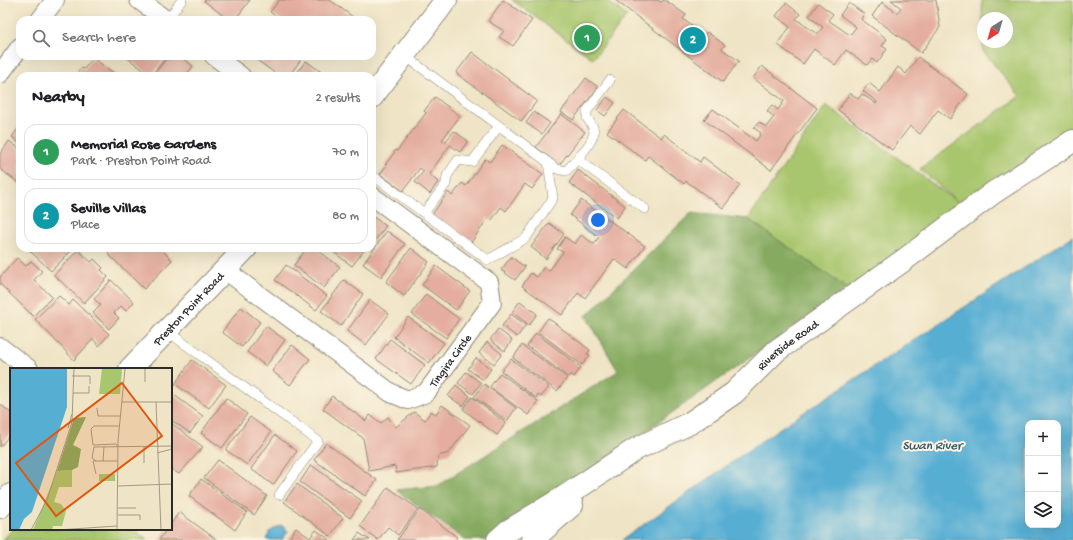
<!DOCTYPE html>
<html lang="en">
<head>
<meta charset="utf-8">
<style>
  body { margin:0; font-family:"Gochi Hand",sans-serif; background:#f2f2f2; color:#202124 }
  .controls { position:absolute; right:12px; bottom:12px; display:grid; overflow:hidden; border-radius:8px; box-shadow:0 4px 16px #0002 }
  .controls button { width:36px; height:36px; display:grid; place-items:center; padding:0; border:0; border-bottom:1px solid #e0e0e0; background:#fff; color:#202124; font:20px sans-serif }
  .compass { position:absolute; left:977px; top:12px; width:36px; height:36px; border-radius:50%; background:#fff; box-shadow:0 4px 16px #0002; rotate:217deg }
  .you { position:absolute; left:598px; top:220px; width:14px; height:14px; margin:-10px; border:3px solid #fff; border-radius:50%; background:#1a73e8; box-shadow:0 0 0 6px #1a73e833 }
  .badge { display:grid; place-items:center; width:26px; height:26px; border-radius:50%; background:#d93025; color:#fff; font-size:13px; font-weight:700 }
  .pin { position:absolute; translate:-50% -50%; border:2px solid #fff; box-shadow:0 1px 4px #0006 }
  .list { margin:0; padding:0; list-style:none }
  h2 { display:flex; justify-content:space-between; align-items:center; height:52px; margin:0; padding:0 16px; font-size:17px }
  h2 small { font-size:13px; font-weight:400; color:#757577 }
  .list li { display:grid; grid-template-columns:26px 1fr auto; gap:12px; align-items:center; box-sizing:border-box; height:56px; margin:0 8px 8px; padding:0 8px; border:1px solid #e0e0e0; border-radius:12px }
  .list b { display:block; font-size:15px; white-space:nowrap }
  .list p { margin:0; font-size:13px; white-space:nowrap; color:#757577 }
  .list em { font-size:13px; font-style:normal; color:#757577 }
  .icon { flex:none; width:22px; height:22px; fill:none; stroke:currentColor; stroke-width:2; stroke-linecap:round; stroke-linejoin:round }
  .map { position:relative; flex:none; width:1073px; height:540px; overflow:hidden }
  .search { position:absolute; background:#fff; box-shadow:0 4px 16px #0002; left:16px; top:16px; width:360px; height:44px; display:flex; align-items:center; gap:10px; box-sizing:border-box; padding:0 14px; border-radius:12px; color:#757577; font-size:15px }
  .panel { position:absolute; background:#fff; box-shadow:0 4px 16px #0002; left:16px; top:72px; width:360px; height:180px; border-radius:12px }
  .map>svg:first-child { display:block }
  .green { fill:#a8c66d; stroke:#6a784c; fill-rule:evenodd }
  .forest { fill:#86ab60; stroke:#586b46 }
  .water { fill:#56aed3; stroke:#406c7f; fill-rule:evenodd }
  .building { fill:#e4ad9f }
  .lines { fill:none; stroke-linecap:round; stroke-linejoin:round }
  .lane-casing { stroke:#8d8878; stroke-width:10 }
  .street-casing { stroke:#8d8878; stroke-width:20 }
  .secondary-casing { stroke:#8d8878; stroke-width:24 }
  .lane { stroke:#fff; stroke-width:9 }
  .street { stroke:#fff; stroke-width:18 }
  .secondary { stroke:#fff; stroke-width:22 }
  .labels { text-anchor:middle; stroke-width:4; stroke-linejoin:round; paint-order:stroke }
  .street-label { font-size:12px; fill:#2b2b2b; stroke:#fcf5e5 }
  .water-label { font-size:13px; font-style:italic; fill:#3a5966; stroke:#fcf5e5 }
  .inset-river { fill:none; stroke:#56aed3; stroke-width:2 }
  .inset-road { fill:none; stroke:#a19a87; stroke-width:1 }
  .view { fill:#df570e; fill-opacity:0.15; stroke:#df570e; stroke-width:2 }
  .inset-edge { fill:none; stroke:#2b2b2b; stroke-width:2 }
</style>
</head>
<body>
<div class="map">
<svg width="1073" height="540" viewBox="0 0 1073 540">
  <rect width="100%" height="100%" fill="#fcf5e5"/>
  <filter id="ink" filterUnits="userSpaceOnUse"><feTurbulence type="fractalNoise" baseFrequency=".025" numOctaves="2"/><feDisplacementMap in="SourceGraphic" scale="8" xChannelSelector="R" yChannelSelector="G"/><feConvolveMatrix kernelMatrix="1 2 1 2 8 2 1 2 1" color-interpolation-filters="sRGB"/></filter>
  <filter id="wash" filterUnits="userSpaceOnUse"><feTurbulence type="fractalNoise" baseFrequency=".012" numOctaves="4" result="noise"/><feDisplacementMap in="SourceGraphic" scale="16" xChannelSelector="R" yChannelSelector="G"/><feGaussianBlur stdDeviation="0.9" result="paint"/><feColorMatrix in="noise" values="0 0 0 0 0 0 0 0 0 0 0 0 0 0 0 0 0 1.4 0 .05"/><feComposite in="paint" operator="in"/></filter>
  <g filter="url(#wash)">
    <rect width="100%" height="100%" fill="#efe4c5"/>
    <path class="green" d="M512,0H606L627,16L593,59Z
      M982,0H1073V143L848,289L748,219L826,105L960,204L920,169L1020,96L983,51ZM983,18H1007V42H983Z
      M13,529H133L148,540H3Z"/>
    <path class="forest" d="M691,213L748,219L848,289L491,540H465L396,490L437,486L618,371L586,316Z"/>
    <path class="water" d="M1073,236V540H622L777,430ZM1028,423H1058V525H1028Z
      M281,525L288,531L282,540H267L269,532Z"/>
    <g id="blocks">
      <path class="building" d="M205,0H250L235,20H229L204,1Z
        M279,0H330L357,20H281L270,12Z
        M503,0L532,20L513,46L499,37L504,31L488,21Z
        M615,0H658L660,2L665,0L686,15L683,19L704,35L707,32L725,45L722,49L739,61L723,82Z
        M891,0H936L940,27L921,53L872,16L882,2L897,13L901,8Z
        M786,3L800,14L796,19L817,34L823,27L809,16L818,3L833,14L828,20L850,35L856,27L840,15L849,3L864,14L861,19L887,39L882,46L887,49L877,63L872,59L867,65L846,50L835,65L814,49L803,64L777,44L790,27L776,16Z
        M472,52L537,101L521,121L456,73Z
        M125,56H164L166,57L151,76Z
        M173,56H179L193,66L185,76H153L167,58L170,60Z
        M251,56H299L302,58L289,76H279Z
        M918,57L968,94L950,119L938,110L920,134L910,126L892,150L838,110L850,93L858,99L862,94L876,104L877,102L863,91L869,83L880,92L898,67L906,74Z
        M93,58L118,76H75L81,68L84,69Z
        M306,61L327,76H294Z
        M762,66L817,108L771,170L704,120L713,109L756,141L761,133L754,128L759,122L766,127L774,117L767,111L772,105L778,110L784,101L753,78Z
        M586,78L598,87L573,120L561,112Z
        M435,97L460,116L442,140L445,142L454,131L468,141L460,152L450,145L429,174L438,182L430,194L415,182L424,171L420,168L403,191L380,174L386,166L385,165L396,150L397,151L426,113L424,111Z
        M607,97L615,103L605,116L597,110Z
        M624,110L661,138L664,134L700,162L703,157L740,185L723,208L686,181L684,184L648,156L645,160L607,132Z
        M534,112L550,123L542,134L526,123Z
        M561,114L585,132L559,165L536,147Z
        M20,126V144L12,137Z
        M9,141L20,149V184L0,169V154Z
        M502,145L543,174L532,189L525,184L506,211L501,207L491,221L488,218L470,244L431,216L448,192L452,196L462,183L466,186L485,159L490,162Z
        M578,170L625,206L617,218L569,183Z
        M581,200L645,246L628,269L614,259L585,298L578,293L562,315L522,286L531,273L537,277L544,267L549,271L563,252L557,249L565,237L575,244L581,235L594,244L599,237L570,215Z
        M372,216L386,226L372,244Z
        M549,223L564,234L546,259L531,247Z
        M387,231L405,244L381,277L363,264Z
        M27,248H74L51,271Z
        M114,248H160L172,260L144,289L108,254Z
        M307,248H315L340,267L324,288L294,265Z
        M328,248H366L352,266Z
        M411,248L429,262L404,296L386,282Z
        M78,250L91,262L94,259L103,268L101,270L108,277L84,303L54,275Z
        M511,257L525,267L515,280L501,270Z
        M17,258L26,266L31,261L42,271L34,280L52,297L33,316L0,284V277Z
        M286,265L327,296L316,310L275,280Z
        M436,266L470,291L456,310L422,285Z
        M111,280L134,302L126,311L121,306L114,313L119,318L109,329L93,313L101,305L94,299Z
        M344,280L363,294L341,326L321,311Z
        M426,294L459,319L446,338L412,314Z
        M59,296L69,305L73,300L109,334L99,346L93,339L74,360L35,319Z
        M370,300L389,314L366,345L347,331Z
        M520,301L537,314L529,325L512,312Z
        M241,307L260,322L242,347L222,332Z
        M511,314L526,325L517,337L502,326Z
        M408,317L444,343L429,363L394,337Z
        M548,318L590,350L587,354L590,355L582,365L538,332Z
        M266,326L285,340L266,366L247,352Z
        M498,329L512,340L505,351L490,340Z
        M536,333L581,367L574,377L571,374L568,377L527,346Z
        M390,339L425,365L411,384L376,359Z
        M487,342L502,354L494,364L479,353Z
        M292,345L310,359L290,385L272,371Z
        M522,345L567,378L557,391L513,358Z
        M476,358L491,369L483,380L468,369Z
        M511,359L549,387L541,397L538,395L536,398L501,371Z
        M192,360L226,385L209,408L175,384Z
        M466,372L481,383L473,394L458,383Z
        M500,373L538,401L528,415L490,387Z
        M484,384L516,408L507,421L474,397Z
        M456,385L470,396L463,406L448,396Z
        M171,393L203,416L190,433L171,420Z
        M332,396L366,421L370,415L381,423L388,417L396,427L414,412L425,420L431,411L436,414L442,405L470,425L449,453L438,456L437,467L396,473L395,466L369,471L363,438L323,409Z
        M472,397L506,423L497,435L463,409Z
        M226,398L247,414L222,448L201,433Z
        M0,404L11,413V433L0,447Z
        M250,417L271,432L247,465L226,450Z
        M171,423L203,447L179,474L171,469Z
        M275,435L297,451L273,485L251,469Z
        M326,443L377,480L365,496L314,460Z
        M218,460L267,496L254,515L204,478Z
        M311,465L362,501L350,518L300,482Z
        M201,479L247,512L235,530L189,496Z
        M297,484L343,518L330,536L284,502Z
        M388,487L418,509L398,535L388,527L378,540L360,526Z
        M420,509L457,537L455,540H397Z
        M179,512L217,540H159L167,529H171V524Z
        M296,528L310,538L316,530L330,540H288Z
        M359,533L370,540H354Z"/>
    </g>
  </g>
  <g filter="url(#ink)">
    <use href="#blocks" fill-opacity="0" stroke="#8d8878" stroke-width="1"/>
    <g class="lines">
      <defs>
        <path id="lane" d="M167,20L182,0
          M404,55L557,169L566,171C574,163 593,143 594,132C594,127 590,122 587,118V111L610,80
          M577,159L645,209
          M372,175L488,260L526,238L553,198L548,162
          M424,213L446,184L447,176L458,160L472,162L499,126
          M167,331L318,441L279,495"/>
        <g id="street">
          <path d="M139,0L166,20"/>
          <path d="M40,20L55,0"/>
          <path d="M214,56L241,76"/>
          <path d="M0,74L20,47"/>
          <path id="s1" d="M225,270L391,393L408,400L426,393L492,303L489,282L372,196"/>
          <path d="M0,347L29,369"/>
        </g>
        <g id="secondary">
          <path d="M372,97L446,0"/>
          <path id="s2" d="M130,369L246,248"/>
          <path d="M0,507L11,495"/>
          <path id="s3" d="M498,540L508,531L561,499L636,449L690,423L734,393L776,351L904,260L993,193L1073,141"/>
          <path d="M532,540L572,505"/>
        </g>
      </defs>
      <use href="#lane" class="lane-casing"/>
      <use href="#street" class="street-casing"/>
      <use href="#secondary" class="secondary-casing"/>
      <use href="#lane" class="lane"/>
      <use href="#street" class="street"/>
      <use href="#secondary" class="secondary"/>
    </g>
  </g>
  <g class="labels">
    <g class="street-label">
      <text dy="4" stroke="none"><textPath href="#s2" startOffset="84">Preston Point Road</textPath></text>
      <text dy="4" stroke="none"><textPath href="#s3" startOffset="351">Riverside Road</textPath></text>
      <text dy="4" stroke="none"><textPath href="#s1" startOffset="285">Tingira Circle</textPath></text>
    </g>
    <g class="water-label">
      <text x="932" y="449">Swan River</text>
    </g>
  </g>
  <g transform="translate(10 368)">
    <rect width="162" height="162" fill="#efe4c5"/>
    <path d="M92,0L112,1L110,26H89ZM62,102V119H49L44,134L51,136L56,143L52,158H43L42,162H23L47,103ZM89,106H105V113H89Z" fill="#a8c66d"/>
    <path d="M76,49L63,77L71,81L68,99L62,102L47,103L64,50Z" fill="#86ab60"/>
    <path d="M0,0H57V39L22,144L14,151L9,162H0Z" fill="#56aed3"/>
    <path class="inset-river" d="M0,94L17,53L31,0"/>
    <path class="inset-road" d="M62,8H80V16M135,14V0M63,25H79V18M112,34H162M146,34L151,162M87,40L88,48H111M58,60L62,46M108,79L106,76L83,77L81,61L84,58H110M134,79V95M147,85L162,81M86,93L82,90L84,79L162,78M93,93L94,79M86,106L83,93H108M108,118L162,116M108,140H126M108,147H130V152M21,162L37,132L62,54L64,0M47,162L107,158M107,162L108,73L115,1"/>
    <path class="view" d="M112,15L152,68L46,148L6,95Z"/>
    <rect width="162" height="162" class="inset-edge"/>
  </g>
</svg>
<div class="controls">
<button>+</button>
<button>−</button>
<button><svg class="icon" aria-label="layers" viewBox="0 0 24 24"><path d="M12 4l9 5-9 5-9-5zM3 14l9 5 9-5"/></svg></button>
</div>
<svg class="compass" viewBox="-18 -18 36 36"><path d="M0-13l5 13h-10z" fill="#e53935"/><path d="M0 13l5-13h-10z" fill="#757577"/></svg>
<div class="you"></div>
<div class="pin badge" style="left:587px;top:38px;background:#2e9e5b">1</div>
<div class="pin badge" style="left:693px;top:40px;background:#0f9aa8">2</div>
<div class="search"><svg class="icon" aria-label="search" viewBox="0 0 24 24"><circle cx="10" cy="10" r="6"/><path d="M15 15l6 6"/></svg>Search here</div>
<section class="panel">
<h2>Nearby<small>2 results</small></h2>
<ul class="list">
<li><span class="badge" style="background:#2e9e5b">1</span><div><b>Memorial Rose Gardens</b><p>Park · Preston Point Road</p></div><em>70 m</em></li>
<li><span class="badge" style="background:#0f9aa8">2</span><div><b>Seville Villas</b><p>Place</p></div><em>80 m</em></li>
</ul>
</section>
</div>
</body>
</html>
